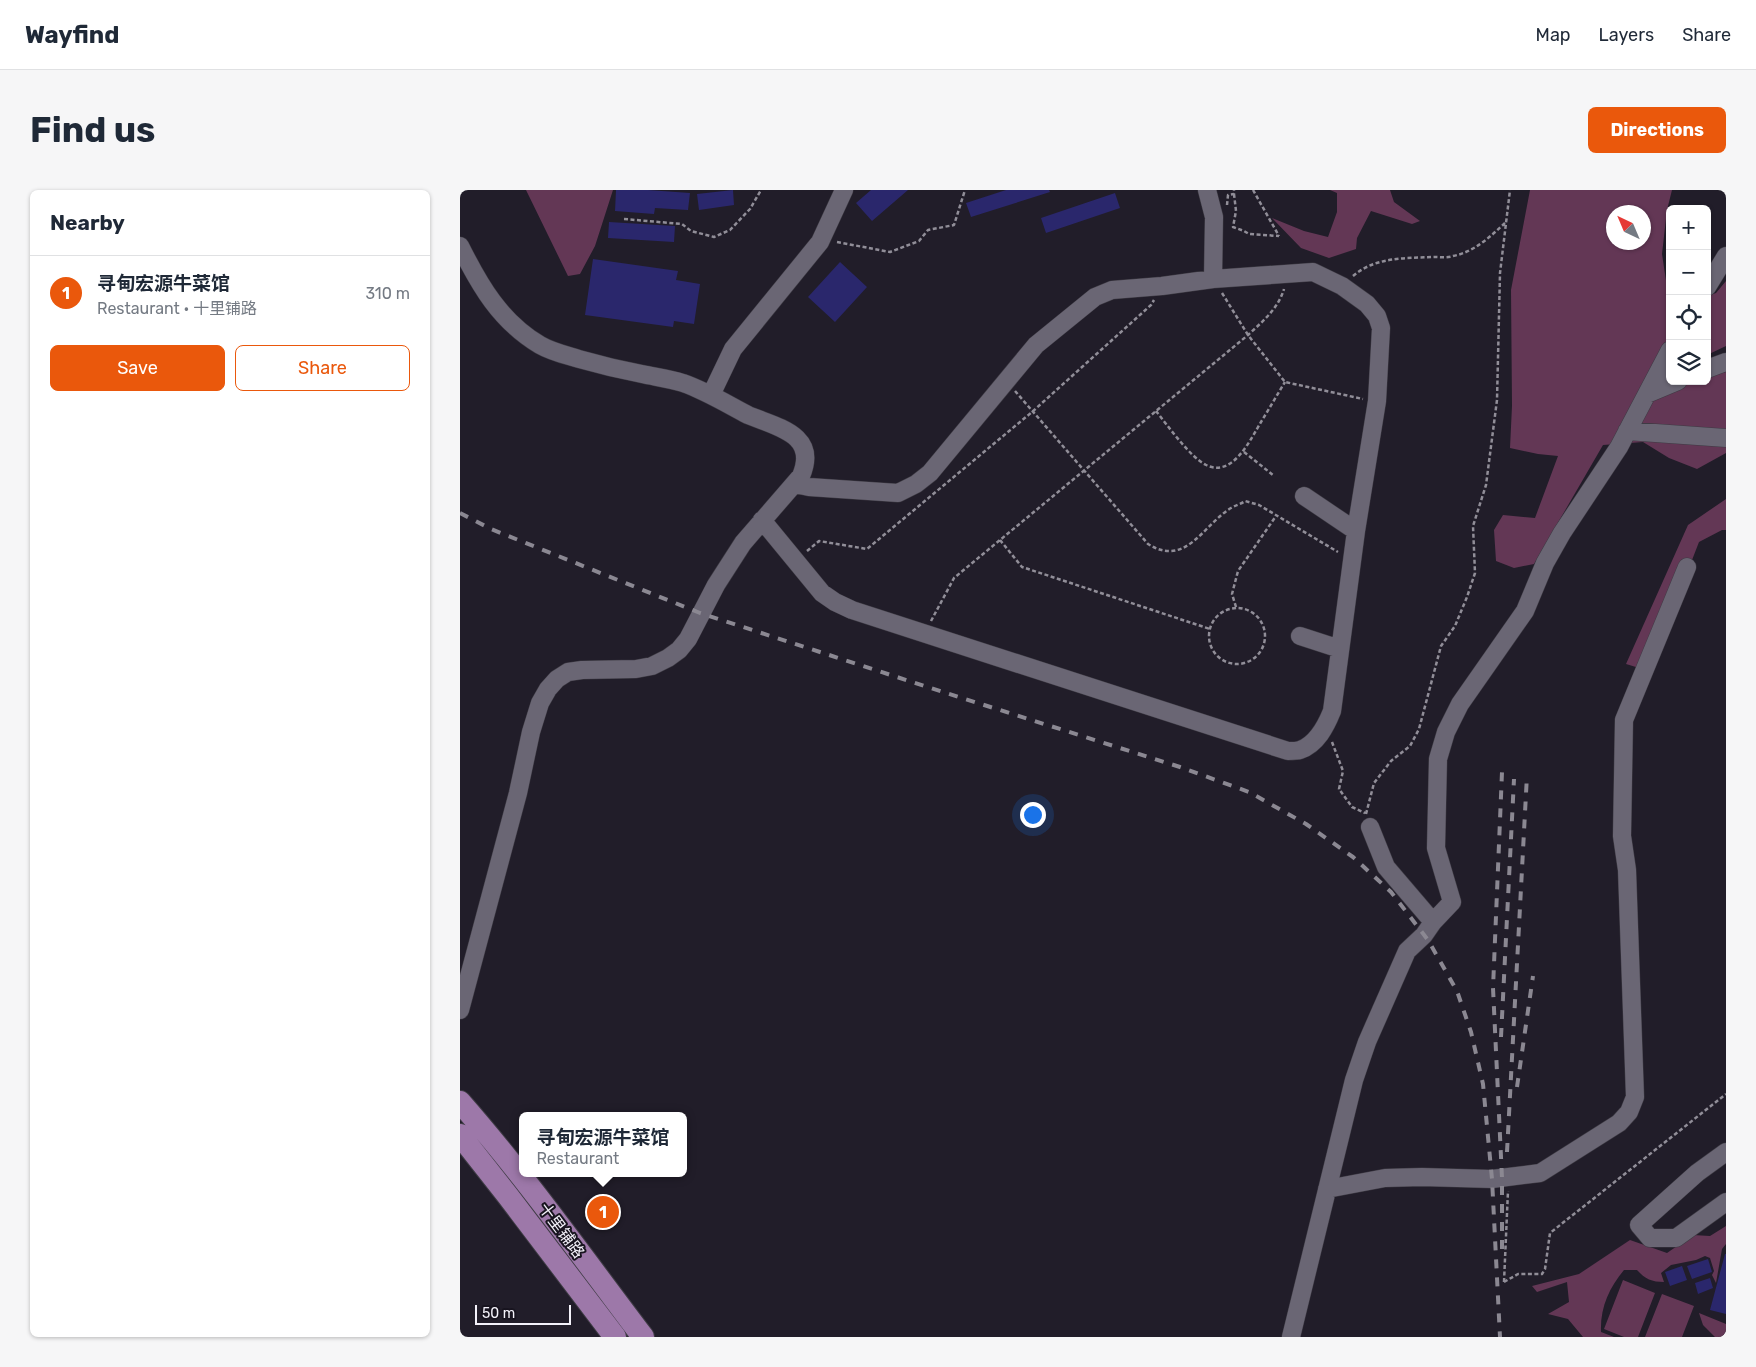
<!DOCTYPE html>
<html lang="en">
<head>
<meta charset="utf-8">
<style>
  body { margin:0; font-family:Rubik,"Noto Sans SC",sans-serif; background:#f6f6f7; color:#1f2937 }
  .controls { position:absolute; right:15px; top:15px; display:grid; overflow:hidden; border-radius:8px; box-shadow:0 1px 4px #0004 }
  .controls button { width:45px; height:45px; display:grid; place-items:center; padding:0; border:0; border-bottom:1px solid #e0e1e3; background:#fff; color:#1f2937; font:25px sans-serif }
  .compass { position:absolute; left:1146px; top:15px; width:45px; height:45px; border-radius:50%; background:#fff; box-shadow:0 1px 4px #0004; rotate:316deg }
  .scale { position:absolute; left:15px; bottom:12px; width:96px; box-sizing:border-box; padding-left:5px; border:2px solid #f4f2fa; border-top:0; font-size:14px; line-height:18px; white-space:nowrap; color:#f4f2fa; -webkit-text-stroke:4px #18141f; paint-order:stroke }
  .you { position:absolute; left:572px; top:624px; width:18px; height:18px; margin:-12px; border:4px solid #fff; border-radius:50%; background:#1a73e8; box-shadow:0 0 0 8px #1a73e833 }
  .badge { display:grid; place-items:center; width:32px; height:32px; border-radius:50%; background:#ea580c; color:#fff; font-size:16px; font-weight:700 }
  .pin { position:absolute; translate:-50% -50%; border:2px solid #fff; box-shadow:0 1px 5px #0006 }
  .popup { position:absolute; left:59px; top:922px; width:168px; height:65px; box-sizing:border-box; display:grid; place-content:center; border-radius:8px; background:#fff; filter:drop-shadow(0 1px 4px #0005); font-size:16px; white-space:nowrap; color:#747a83 }
  .popup b { font-size:19px; color:#1f2937 }
  .popup::after { content:''; position:absolute; left:50%; top:100%; margin-left:-10px; border:10px solid transparent; border-top-color:#fff }
  .list { margin:0; padding:0; list-style:none }
  h2 { display:flex; justify-content:space-between; align-items:center; height:65px; margin:0; padding:0 20px; font-size:21px }
  h2 small { font-size:16px; font-weight:400; color:#747a83 }
  .list li { display:grid; grid-template-columns:32px 1fr auto; gap:15px; align-items:center; box-sizing:border-box; height:75px; padding:0 20px; border-top:1px solid #e0e1e3 }
  .list b { display:block; font-size:19px; white-space:nowrap }
  .list p { margin:0; font-size:16px; white-space:nowrap; color:#747a83 }
  .list em { font-size:16px; font-style:normal; color:#747a83 }
  .actions { display:flex; gap:10px; padding:15px 20px }
  .actions a { flex:1; padding:11px 0; border:1px solid #ea580c; border-radius:8px; text-align:center; font-size:18px; color:#ea580c }
  .actions .main { background:#ea580c; color:#fff }
  .icon { flex:none; width:28px; height:28px; fill:none; stroke:currentColor; stroke-width:2; stroke-linecap:round; stroke-linejoin:round }
  .map { position:relative; flex:none; width:1266px; height:1147px; overflow:hidden; border-radius:8px }
  header { display:flex; align-items:center; gap:30px; box-sizing:border-box; height:70px; padding:0 25px; background:#fff; border-bottom:1px solid #e0e1e3 }
  header strong { font-size:24px }
  nav { display:flex; gap:28px; margin-inline-start:auto; font-size:18px }
  .intro { display:flex; align-items:center; justify-content:space-between; box-sizing:border-box; height:120px; padding:0 30px }
  h1 { margin:0; font-size:35px }
  .button { padding:12px 22px; border-radius:8px; background:#ea580c; color:#fff; font-size:18px; font-weight:700 }
  main { display:flex; gap:30px; padding:0 30px }
  aside { flex:1; background:#fff; border-radius:8px; box-shadow:0 1px 4px #0004 }
  .map>svg:first-child { display:block }
  .green { fill:#633755; fill-rule:evenodd }
  .building { fill:#2a276c }
  .lines { fill:none; stroke-linecap:round; stroke-linejoin:round }
  .minor-casing { stroke:#3e3b44; stroke-width:19 }
  .major-casing { stroke:#3e3b44; stroke-width:24 }
  .path { stroke:#918e98; stroke-width:2.5; stroke-dasharray:4 2.5; stroke-linecap:butt }
  .minor { stroke:#6a6674; stroke-width:18 }
  .major { stroke:#9d78a9; stroke-width:22 }
  .rail { stroke:#8b8892; stroke-width:4; stroke-dasharray:9 9; stroke-linecap:butt }
  .labels { text-anchor:middle; stroke-width:4; stroke-linejoin:round; paint-order:stroke }
  .street-label { font-size:16px; fill:#f4f2fa; stroke:#18141f }
</style>
</head>
<body>
<header>
<strong>Wayfind</strong>
<nav><a>Map</a><a>Layers</a><a>Share</a></nav>
</header>
<div class="intro"><h1>Find us</h1><a class="button">Directions</a></div>
<main>
<aside>
<h2>Nearby<small></small></h2>
<ul class="list">
<li><span class="badge">1</span><div><b>寻甸宏源牛菜馆</b><p>Restaurant · 十里铺路</p></div><em>310 m</em></li>
</ul>
<div class="actions"><a class="main">Save</a><a>Share</a></div>
</aside>
<div class="map">
<svg width="1266" height="1147" viewBox="0 0 1266 1147">
  <rect width="100%" height="100%" fill="#211d29"/>
  <path class="green" d="M66,0H153L135,56L120,84L108,86Z
    M870,0H930L934,12L960,31L952,34L911,21L897,48L896,59L869,68L841,58L812,28L844,41L868,47L877,22V3Z
    M1070,0H1212L1207,20L1202,64L1210,117V191H1247V186L1266,182V263L1237,279L1209,268L1183,252L1143,255L1074,374L1054,378L1036,371L1034,340L1043,325L1075,328L1098,266L1078,264L1050,258L1052,216L1051,100ZM1154,22H1184V52H1154Z
    M1266,91V156L1247,165V106L1256,103Z
    M1266,309V340H1262L1239,352L1189,481L1166,474L1228,335Z
    M1266,1036V1054L1262,1059L1256,1093L1252,1085L1254,1081L1250,1068L1245,1066L1236,1070L1211,1075L1201,1083L1204,1092C1192,1092 1185,1089 1177,1080H1164C1149,1098 1140,1118 1141,1142L1154,1147H1123L1108,1129L1088,1124L1109,1112L1107,1092L1077,1102L1072,1096L1119,1084L1170,1050L1207,1063L1233,1045L1250,1046Z
    M1163,1090L1195,1103L1178,1147H1164L1144,1139Z
    M1202,1104L1234,1116L1222,1147H1185Z
    M1239,1123L1266,1134V1147H1255L1243,1135Z"/>
  <path class="building" d="M156,0H188L230,3L228,20L195,18L194,24L155,21Z
    M273,0L274,15L239,20L237,4Z
    M411,0H448L412,31L396,13Z
    M546,0H589L590,2L511,27L506,13Z
    M655,3L660,18L586,43L581,28Z
    M149,32L215,36L214,52L148,48Z
    M133,69L218,81L216,90L240,94L234,134L214,131L213,137L125,125Z
    M380,72L407,97L375,132L348,107Z
    M1265,1064H1266V1124L1250,1120Z
    M1248,1069L1252,1082L1232,1089L1227,1076Z
    M1222,1076L1227,1090L1210,1096L1205,1082Z
    M1250,1088L1253,1098L1238,1104L1235,1093Z"/>
  <g class="lines">
    <defs>
      <path id="minor" d="M747,0L754,27L753,89
        M0,56C20,96 40,131 80,155C92,162 106,165 119,169C140,175 161,180 182,184C196,187 210,189 223,193C246,201 267,214 288,225C316,237 359,244 341,286L283,353L256,395L228,449L219,460L208,468L192,476L176,479L122,480L108,482L97,489L88,499L80,513L71,542L58,603L0,820
        M1247,97L1266,66
        M1247,179L1266,172
        M1187,204L1218,191
        M251,205L273,159L360,52L384,0
        M1167,241L1266,248
        M844,306L896,341
        M302,330L362,403L375,412L392,420L828,561C832,561 837,561 840,560C857,554 866,536 872,521L896,341L917,211L921,138L917,126L907,114L882,96L853,82L753,89L702,96L652,100L635,107L576,155L470,283L456,294L438,303L349,297L335,294
        M840,446L880,459
        M973,732L992,712L976,658L978,569L986,542L1000,514L1065,421L1085,373L1102,343L1159,257L1210,160
        M1266,962L1237,983L1179,1035L1190,1048H1216L1266,1012
        M867,999L925,988L962,987L1032,989L1080,983L1159,933L1169,922L1175,907L1167,680L1162,646L1164,530L1227,377
        M831,1147L894,890L907,852L947,761L964,745L973,732L926,677L910,637"/>
      <path id="major" d="M0,912C65,986 123,1068 183,1147
        M0,945L48,1006L155,1147"/>
    </defs>
    <use href="#minor" class="minor-casing"/>
    <use href="#major" class="major-casing"/>
    <path class="path" d="M793,0L819,46
      M774,4L776,21L773,37L784,41L789,44L819,46
      M767,15L768,5L774,4V0
      M164,29L222,34L231,41L254,47L270,40L290,19L301,0
      M377,52L430,62L459,51L468,40L494,35L505,0
      M893,86C915,67 945,68 974,67C980,67 987,68 993,66C1014,62 1030,47 1045,33
      M762,103L788,145L825,192L903,209
      M555,201L688,354C726,378 743,335 771,318C776,315 781,314 785,311L799,315L878,362
      M696,221C708,236 730,267 746,275C773,288 790,250 801,232C809,219 817,205 825,192
      M784,262L813,285
      M540,350L562,377L750,439
      M347,361L359,351L407,359L572,222L691,115L694,110
      M776,417L772,404L778,381L816,326
      M749 446a28 28 0 1 1 56 0a28 28 0 1 1-56 0Z
      M471,431L494,388L788,145C802,132 818,119 824,99
      M872,552L883,581L879,599L892,617L905,623
      M906,624L914,593L931,571L950,556L959,539L981,456L995,436L1007,407L1015,383L1013,336L1026,295L1037,210L1040,83L1050,0
      M1044,1092L1058,1084H1082L1085,1079L1090,1043L1266,904
      M1044,1092L1048,1001"/>
    <use href="#minor" class="minor"/>
    <use href="#major" class="major"/>
    <path class="rail" d="M0,323L31,339L240,423L483,502L720,577L789,602L846,634L893,667L931,702L968,750L997,801L1011,842L1023,894L1032,989L1040,1147
      M1041,847L1054,589
      M1057,897L1073,786
      M1047,962L1067,585
      M1042,1059V988L1033,798L1042,582"/>
  </g>
  <g class="labels">
    <g class="street-label">
      <text transform="translate(102 1040) rotate(53)" y="6">十里铺路</text>
    </g>
  </g>
</svg>
<div class="controls">
<button>+</button>
<button>−</button>
<button><svg class="icon" aria-label="locate" viewBox="0 0 24 24"><circle cx="12" cy="12" r="6"/><path d="M12 2v4M12 18v4M2 12h4M18 12h4"/></svg></button>
<button><svg class="icon" aria-label="layers" viewBox="0 0 24 24"><path d="M12 4l9 5-9 5-9-5zM3 14l9 5 9-5"/></svg></button>
</div>
<svg class="compass" viewBox="-18 -18 36 36"><path d="M0-13l5 13h-10z" fill="#e53935"/><path d="M0 13l5-13h-10z" fill="#747a83"/></svg>
<div class="scale">50 m</div>
<div class="you"></div>
<div class="pin badge" style="left:143px;top:1022px">1</div>
<div class="popup"><b>寻甸宏源牛菜馆</b>Restaurant</div>
</div>
</main>
</body>
</html>
